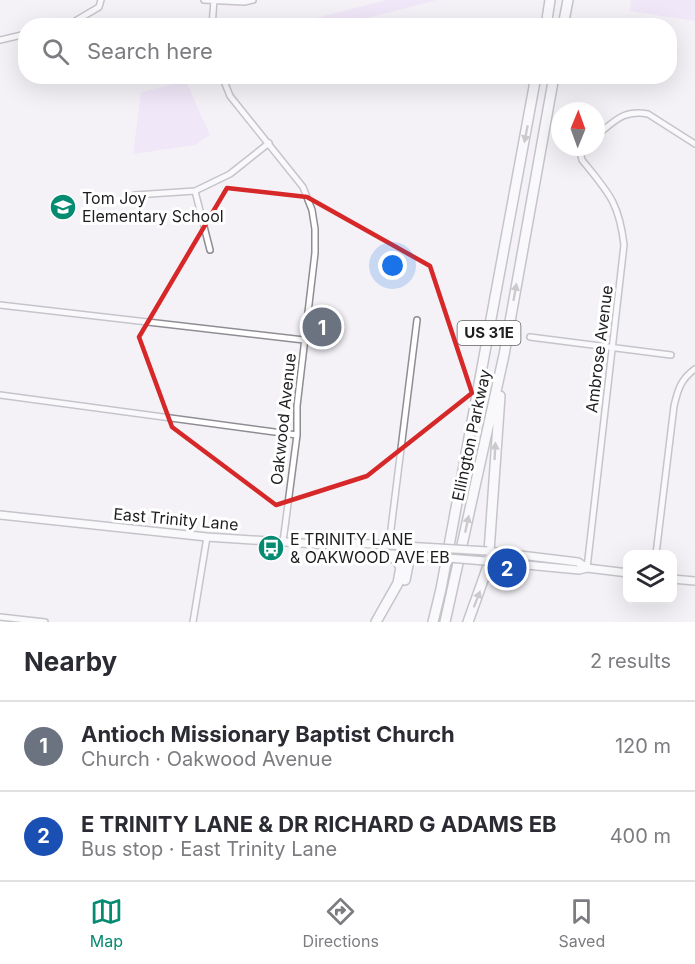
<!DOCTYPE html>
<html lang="en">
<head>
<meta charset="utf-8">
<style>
  body { margin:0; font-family:Inter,sans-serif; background:#f2f2f3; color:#2b2b33 }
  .controls { position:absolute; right:18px; bottom:18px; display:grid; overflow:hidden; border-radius:12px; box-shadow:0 6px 24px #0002 }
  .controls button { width:54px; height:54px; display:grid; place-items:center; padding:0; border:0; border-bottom:2px solid #e1e1e2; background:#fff; color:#2b2b33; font:30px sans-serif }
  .compass { position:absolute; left:551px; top:102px; width:54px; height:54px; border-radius:50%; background:#fff; box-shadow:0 6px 24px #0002; rotate:1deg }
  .you { position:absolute; left:393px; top:266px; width:21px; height:21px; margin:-15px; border:4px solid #fff; border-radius:50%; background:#1a73e8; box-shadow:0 0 0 9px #1a73e833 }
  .badge { display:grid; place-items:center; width:39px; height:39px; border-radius:50%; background:#058b71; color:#fff; font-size:20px; font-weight:700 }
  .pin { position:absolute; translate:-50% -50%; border:3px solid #fff; box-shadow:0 2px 6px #0006 }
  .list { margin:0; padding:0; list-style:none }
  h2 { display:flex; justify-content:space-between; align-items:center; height:78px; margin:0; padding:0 24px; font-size:26px }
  h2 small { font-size:20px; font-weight:400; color:#7c7c81 }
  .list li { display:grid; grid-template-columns:39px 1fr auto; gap:18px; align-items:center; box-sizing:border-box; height:90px; padding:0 24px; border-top:2px solid #e1e1e2 }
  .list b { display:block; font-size:22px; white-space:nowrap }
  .list p { margin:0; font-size:20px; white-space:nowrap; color:#7c7c81 }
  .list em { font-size:20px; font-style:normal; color:#7c7c81 }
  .icon { flex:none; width:33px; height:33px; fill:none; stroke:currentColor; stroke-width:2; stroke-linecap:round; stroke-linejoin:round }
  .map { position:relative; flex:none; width:695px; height:622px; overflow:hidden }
  .search { position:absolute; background:#fff; box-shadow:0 6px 24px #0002; left:18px; right:18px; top:18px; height:66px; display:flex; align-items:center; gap:15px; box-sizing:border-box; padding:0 21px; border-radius:24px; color:#7c7c81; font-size:22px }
  .sheet { height:258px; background:#fff }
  nav { display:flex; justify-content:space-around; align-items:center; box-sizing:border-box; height:84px; border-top:2px solid #e1e1e2; background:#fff; font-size:16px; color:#7c7c81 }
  nav a { display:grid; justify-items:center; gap:3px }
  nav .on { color:#058b71 }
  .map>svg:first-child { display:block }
  .green { fill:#eadaf9 }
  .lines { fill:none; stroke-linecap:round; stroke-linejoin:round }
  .street-casing { stroke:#8f8d92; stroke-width:8 }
  .secondary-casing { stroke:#8f8d92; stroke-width:10 }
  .highway-casing { stroke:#8f8d92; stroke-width:12 }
  .street { stroke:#fff; stroke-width:5 }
  .secondary { stroke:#fff; stroke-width:7 }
  .highway { stroke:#fff; stroke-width:9 }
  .secondary-bridge-casing { stroke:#8f8d92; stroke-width:10; stroke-linecap:butt }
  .secondary-bridge { stroke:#fff; stroke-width:7 }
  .oneway { fill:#9a999a }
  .marked { fill:none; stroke:#d62828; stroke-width:4.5; stroke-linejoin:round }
  .labels { text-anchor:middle; stroke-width:6; stroke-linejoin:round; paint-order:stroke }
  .shield { fill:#fff; stroke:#626162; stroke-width:1.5 }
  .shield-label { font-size:15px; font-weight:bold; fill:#1e1d1f }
  .poi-label { font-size:16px; fill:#1e1d1f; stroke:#fff; text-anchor:start }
  .street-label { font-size:16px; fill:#1e1d1f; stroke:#fff }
</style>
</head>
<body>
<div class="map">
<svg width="695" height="622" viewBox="0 0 695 622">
  <rect width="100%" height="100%" fill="#f4f2f7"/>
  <path class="green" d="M386,0H438L339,25H289Z
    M631,0H695V21L630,11Z
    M54,77L135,76V77L113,82Z
    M186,81L210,135L195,145L133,154L141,92Z"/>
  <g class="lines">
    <defs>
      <path id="street" d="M204,0L244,2L253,0
        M61,26L72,23L99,7L101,0
        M212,26L214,0
        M0,40L26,34
        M222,76L230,96L303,187L312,210L315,229V253L297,406V435L283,542
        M596,136C614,122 623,109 648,114L695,144
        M583,147L580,152L582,160C608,192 619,202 624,245L587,568
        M195,191L210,250
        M135,195L195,191L230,174L269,143
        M0,305L304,340
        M530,337L671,355
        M0,395L297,435
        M389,545L417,320
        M656,554L674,406C678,389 681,379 695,369
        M0,617L45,622
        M193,622L207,537"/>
      <path id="secondary" d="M0,515L207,537L331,545L349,547L359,552
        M349,547L354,543L438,548
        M487,551L578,562L587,568
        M391,554L436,557
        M485,561L579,570L587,568L628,573
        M672,579L695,581"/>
      <path id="highway" d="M546,26L550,0
        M563,26L568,0
        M355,551L395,558L401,567L398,583L376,622
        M405,580L410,555L408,546
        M433,622L441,589L536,76
        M445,622L504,355L554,76
        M468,622L488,566L500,396"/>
    </defs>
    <use href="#street" class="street-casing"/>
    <use href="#secondary" class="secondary-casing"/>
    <use href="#highway" class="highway-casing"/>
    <use href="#street" class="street"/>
    <use href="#secondary" class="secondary"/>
    <use href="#highway" class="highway"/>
    <defs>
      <path id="secondary-bridge" d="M438,548L487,551
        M436,557L485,561"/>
    </defs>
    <use href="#secondary-bridge" class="secondary-bridge-casing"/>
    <use href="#secondary-bridge" class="secondary-bridge"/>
  </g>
  <defs><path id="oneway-solid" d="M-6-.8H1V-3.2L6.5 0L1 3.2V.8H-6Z" transform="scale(1.5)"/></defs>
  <g class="oneway">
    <use href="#oneway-solid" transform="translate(526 134) rotate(101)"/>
    <use href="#oneway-solid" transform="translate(515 292) rotate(-80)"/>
    <use href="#oneway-solid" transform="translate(495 451) rotate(-87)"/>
    <use href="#oneway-solid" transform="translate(467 524) rotate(-78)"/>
    <use href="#oneway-solid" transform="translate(477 599) rotate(-69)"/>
  </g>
  <path d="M0 0H695V622H0ZM227,188L307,197L430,266L472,393L367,476L276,505L172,427L139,337Z" fill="#f4f2f7" fill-opacity=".55" fill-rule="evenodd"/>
  <path class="marked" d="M227,188L307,197L430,266L472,393L367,476L276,505L172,427L139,337Z"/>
  <defs>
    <symbol id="school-disc" viewBox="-11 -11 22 22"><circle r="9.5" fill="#058b71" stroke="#fff"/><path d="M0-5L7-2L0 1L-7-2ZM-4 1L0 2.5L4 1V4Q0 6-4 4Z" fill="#fff"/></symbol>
    <symbol id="bus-disc" viewBox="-11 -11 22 22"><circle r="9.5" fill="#058b71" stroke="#fff"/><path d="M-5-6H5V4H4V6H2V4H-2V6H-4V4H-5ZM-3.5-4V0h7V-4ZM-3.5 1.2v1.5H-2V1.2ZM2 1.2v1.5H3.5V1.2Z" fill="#fff"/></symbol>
  </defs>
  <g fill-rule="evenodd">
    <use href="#school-disc" x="48" y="192" width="30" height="30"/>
    <use href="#bus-disc" x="256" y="533" width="30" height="30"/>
  </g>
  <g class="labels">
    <rect class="shield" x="457.5" y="321" width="63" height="24" rx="4.5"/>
    <g class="shield-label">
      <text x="489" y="338">US 31E</text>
    </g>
    <g class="poi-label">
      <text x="82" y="204">Tom Joy<tspan x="82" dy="18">Elementary School</tspan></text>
      <text x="290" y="545">E TRINITY LANE<tspan x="290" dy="18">&amp; OAKWOOD AVE EB</tspan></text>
    </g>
    <g class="street-label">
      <text transform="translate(599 349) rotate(-83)" y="6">Ambrose Avenue</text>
      <text transform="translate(283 419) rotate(-84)" y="6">Oakwood Avenue</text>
      <text transform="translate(471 435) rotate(-78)" y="6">Ellington Parkway</text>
      <text transform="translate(176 519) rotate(5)" y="6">East Trinity Lane</text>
    </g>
  </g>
</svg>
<div class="controls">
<button><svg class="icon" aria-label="layers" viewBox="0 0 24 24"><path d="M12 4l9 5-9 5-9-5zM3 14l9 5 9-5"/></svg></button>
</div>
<svg class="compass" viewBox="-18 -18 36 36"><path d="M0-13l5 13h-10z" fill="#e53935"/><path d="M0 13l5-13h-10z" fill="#7c7c81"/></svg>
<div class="you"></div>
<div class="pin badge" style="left:322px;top:327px;background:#6b7280">1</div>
<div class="pin badge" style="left:507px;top:568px;background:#1a4fb4">2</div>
<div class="search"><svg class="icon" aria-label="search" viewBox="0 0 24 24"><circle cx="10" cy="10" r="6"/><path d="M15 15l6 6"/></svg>Search here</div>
</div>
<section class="sheet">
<h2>Nearby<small>2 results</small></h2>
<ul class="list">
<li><span class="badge" style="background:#6b7280">1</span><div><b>Antioch Missionary Baptist Church</b><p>Church · Oakwood Avenue</p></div><em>120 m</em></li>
<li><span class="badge" style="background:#1a4fb4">2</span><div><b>E TRINITY LANE &amp; DR RICHARD G ADAMS EB</b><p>Bus stop · East Trinity Lane</p></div><em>400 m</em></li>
</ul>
</section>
<nav>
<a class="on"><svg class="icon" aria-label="map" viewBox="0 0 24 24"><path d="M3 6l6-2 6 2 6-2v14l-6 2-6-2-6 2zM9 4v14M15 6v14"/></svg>Map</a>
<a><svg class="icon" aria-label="directions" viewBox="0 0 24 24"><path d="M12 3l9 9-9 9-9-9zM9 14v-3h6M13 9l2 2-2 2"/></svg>Directions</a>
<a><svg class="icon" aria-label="saved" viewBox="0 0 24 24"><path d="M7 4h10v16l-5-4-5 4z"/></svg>Saved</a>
</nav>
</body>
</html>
